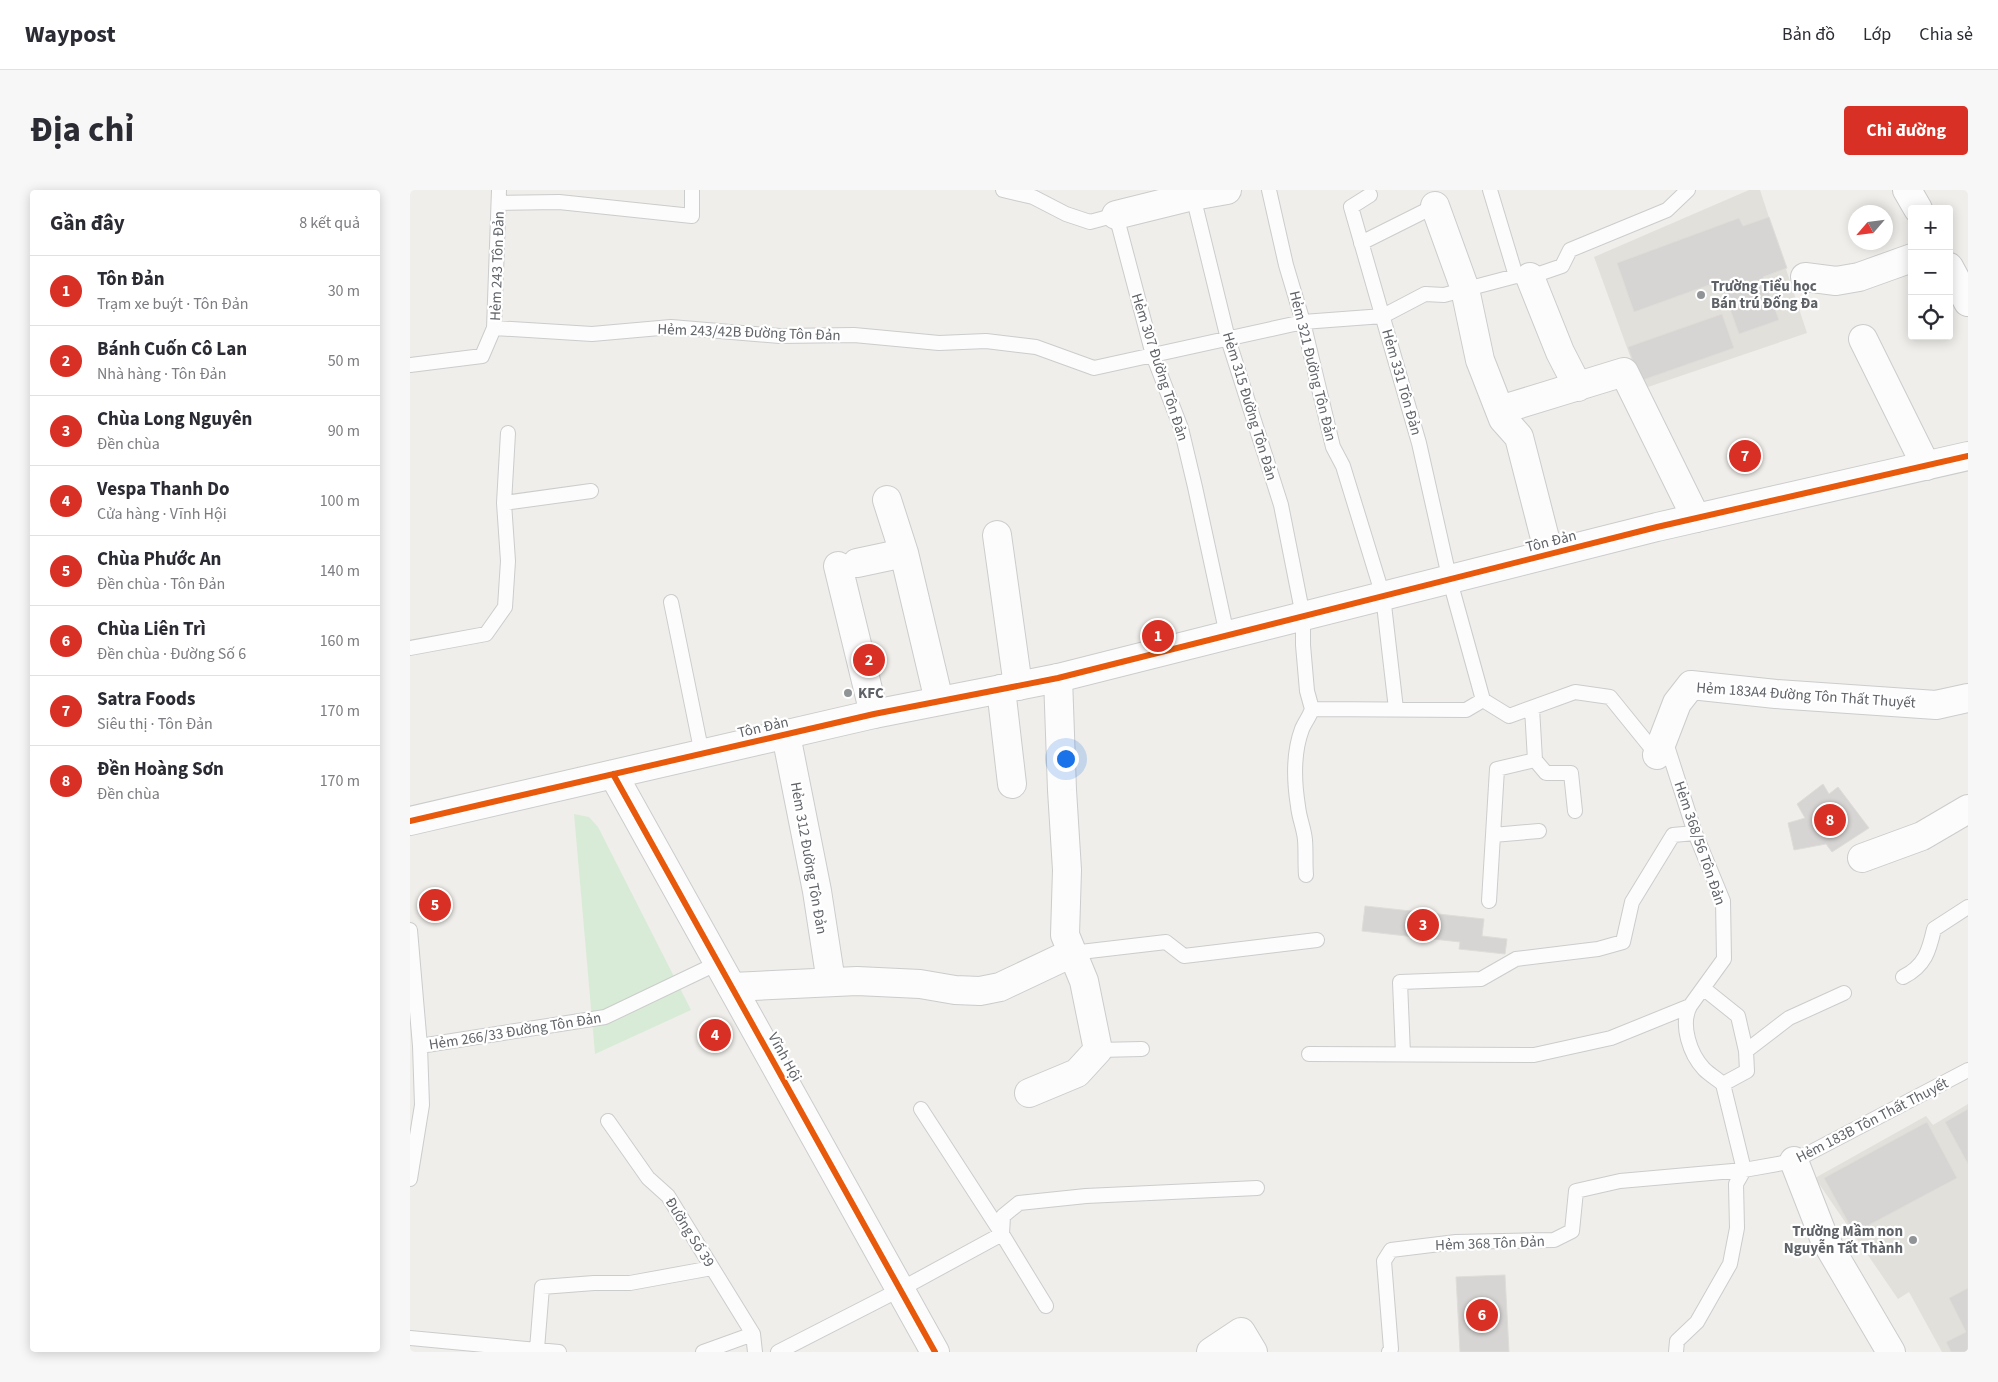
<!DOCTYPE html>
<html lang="vi">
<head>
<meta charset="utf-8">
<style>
  body { margin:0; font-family:"Source Sans 3",sans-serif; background:#f7f7f7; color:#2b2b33 }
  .controls { position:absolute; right:15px; top:15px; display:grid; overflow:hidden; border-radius:5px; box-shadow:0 2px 12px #0003 }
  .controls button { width:45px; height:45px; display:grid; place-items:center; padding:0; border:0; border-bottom:1px solid #e1e1e2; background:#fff; color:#2b2b33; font:25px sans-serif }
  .compass { position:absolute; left:1438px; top:15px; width:45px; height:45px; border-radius:50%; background:#fff; box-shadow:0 2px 12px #0003; rotate:242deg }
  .you { position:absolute; left:655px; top:568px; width:18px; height:18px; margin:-12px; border:4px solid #fff; border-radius:50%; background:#1a73e8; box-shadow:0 0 0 8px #1a73e833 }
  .badge { display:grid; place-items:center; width:32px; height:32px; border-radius:50%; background:#d93025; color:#fff; font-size:16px; font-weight:700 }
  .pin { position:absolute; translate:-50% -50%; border:2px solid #fff; box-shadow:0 1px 5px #0006 }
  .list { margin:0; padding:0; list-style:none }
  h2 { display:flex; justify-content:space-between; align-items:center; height:65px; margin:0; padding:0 20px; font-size:21px }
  h2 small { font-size:16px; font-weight:400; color:#7c7c81 }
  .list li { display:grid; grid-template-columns:32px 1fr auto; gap:15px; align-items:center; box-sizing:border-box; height:70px; padding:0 20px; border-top:1px solid #e1e1e2 }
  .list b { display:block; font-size:19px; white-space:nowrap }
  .list p { margin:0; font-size:16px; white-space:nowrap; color:#7c7c81 }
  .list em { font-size:16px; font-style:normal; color:#7c7c81 }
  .icon { flex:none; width:28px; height:28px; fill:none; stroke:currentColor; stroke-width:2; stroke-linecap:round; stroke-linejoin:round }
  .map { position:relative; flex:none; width:1558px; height:1162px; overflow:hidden; border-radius:5px }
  header { display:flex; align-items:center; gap:30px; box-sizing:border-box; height:70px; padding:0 25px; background:#fff; border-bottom:1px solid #e1e1e2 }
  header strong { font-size:24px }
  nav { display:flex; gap:28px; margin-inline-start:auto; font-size:18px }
  .intro { display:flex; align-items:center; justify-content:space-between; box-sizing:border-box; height:120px; padding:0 30px }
  h1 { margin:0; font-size:35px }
  .button { padding:12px 22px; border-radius:5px; background:#d93025; color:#fff; font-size:18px; font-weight:700 }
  main { display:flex; gap:30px; padding:0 30px }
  aside { flex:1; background:#fff; border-radius:5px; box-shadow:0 2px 12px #0003 }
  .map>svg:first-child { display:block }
  .education { fill:#e2e0da }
  .green { fill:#d8ebd6 }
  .building { fill:#d6d5d3; stroke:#deddd9 }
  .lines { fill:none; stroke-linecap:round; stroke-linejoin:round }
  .service-casing { stroke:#cbcccc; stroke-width:16 }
  .minor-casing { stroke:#cbcccc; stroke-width:30 }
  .tertiary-casing { stroke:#cbcccc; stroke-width:30 }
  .secondary-casing { stroke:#cacacb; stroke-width:30 }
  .service { stroke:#fdfcfc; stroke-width:14 }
  .minor { stroke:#fdfcfc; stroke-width:28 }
  .tertiary { stroke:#fdfcfc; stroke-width:28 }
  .secondary { stroke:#fdfcfc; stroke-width:28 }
  .cycleway-casing { stroke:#fff; stroke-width:9 }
  .cycleway { stroke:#e8590c; stroke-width:6 }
  .poi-dot { fill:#919496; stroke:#fff; stroke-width:2 }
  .labels { text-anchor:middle; stroke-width:4.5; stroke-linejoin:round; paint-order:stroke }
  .street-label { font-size:15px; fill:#5f6368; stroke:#fff }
  .poi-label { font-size:15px; font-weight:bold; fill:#5f6368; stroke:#fff; text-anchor:start }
</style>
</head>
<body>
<header>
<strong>Waypost</strong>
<nav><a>Bản đồ</a><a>Lớp</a><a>Chia sẻ</a></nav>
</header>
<div class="intro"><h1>Địa chỉ</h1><a class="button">Chỉ đường</a></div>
<main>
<aside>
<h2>Gần đây<small>8 kết quả</small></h2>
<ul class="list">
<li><span class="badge">1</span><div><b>Tôn Đản</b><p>Trạm xe buýt · Tôn Đản</p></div><em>30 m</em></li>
<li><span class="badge">2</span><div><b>Bánh Cuốn Cô Lan</b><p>Nhà hàng · Tôn Đản</p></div><em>50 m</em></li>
<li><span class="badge">3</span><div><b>Chùa Long Nguyên</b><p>Đền chùa</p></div><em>90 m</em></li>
<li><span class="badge">4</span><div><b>Vespa Thanh Do</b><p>Cửa hàng · Vĩnh Hội</p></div><em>100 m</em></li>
<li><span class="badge">5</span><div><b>Chùa Phước An</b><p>Đền chùa · Tôn Đản</p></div><em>140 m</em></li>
<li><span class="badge">6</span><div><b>Chùa Liên Trì</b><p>Đền chùa · Đường Số 6</p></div><em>160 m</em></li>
<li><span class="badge">7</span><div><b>Satra Foods</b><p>Siêu thị · Tôn Đản</p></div><em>170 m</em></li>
<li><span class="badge">8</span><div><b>Đền Hoàng Sơn</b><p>Đền chùa</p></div><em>170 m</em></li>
</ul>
</aside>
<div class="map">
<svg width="1558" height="1162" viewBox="0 0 1558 1162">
  <rect width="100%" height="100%" fill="#efeeea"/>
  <path class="education" d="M1339,0H1350L1397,143L1232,199L1184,67Z
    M1558,914V1162H1532L1499,1102L1488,1109L1405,988L1516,926L1523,935Z"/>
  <path class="green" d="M164,624L179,627L188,637L281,820L185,864Z"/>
  <path class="building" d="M1359,27L1377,78L1353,87L1369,130L1329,144L1310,91L1224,122L1207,73L1329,28L1333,36Z
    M1312,124L1324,158L1230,191L1218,157Z
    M1413,594L1419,604L1428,597L1459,638L1422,662L1416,654L1384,660L1378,633L1395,628L1387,614Z
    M955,716L1074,729L1072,746L1097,749L1095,764L1049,759L1050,752L952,741Z
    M1558,919V974L1535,932Z
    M1517,932L1547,988L1444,1043L1414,988Z
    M1095,1085L1099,1162H1050L1046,1087Z
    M1558,1098V1162H1541L1536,1152L1556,1142L1539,1108Z"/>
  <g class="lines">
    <defs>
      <path id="service" d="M593,0L623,7L656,24L680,32L706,25L743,165L771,238L785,297L817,445
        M859,0L876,75L893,132L923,257L933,276L973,406L986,519
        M1080,0L1106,86
        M783,6L818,149L871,315L893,426V455L897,501L902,519C900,526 895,532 892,539C883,563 884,591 888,616C889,628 894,638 895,650C896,662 895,673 896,685
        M89,13L149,12L282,26V0
        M951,53L1025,16
        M84,138L182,144L261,137L370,146L444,145L529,153L576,151L626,157L684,178L893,132L973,126L1015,104L1034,105L1106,86L1120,87L1152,76L1160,60L1257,20L1278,0
        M0,175L72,166L84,138L89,0
        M94,313L181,301
        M261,412L292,564
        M0,458L76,444L95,417L98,371L94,313L98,243
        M902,519L1056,520L1073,510
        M1125,570L1136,583H1161L1165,621
        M1083,645L1129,641
        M1079,711L1087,579L1125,570L1122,518
        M0,740L10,856L12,915L0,989
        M662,763L756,752L774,766L907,750
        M1493,787C1515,776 1519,761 1524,739L1558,717
        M1293,798L1328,826L1336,861
        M1280,816C1270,835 1280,864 1294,879C1299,884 1307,889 1313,894
        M10,856L195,827L308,773
        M688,860L732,859
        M899,864L1124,865L1201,848L1280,816L1314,769L1313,711L1285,643L1258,559L1247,565L1200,507L1165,502L1099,526L1073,510L1040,391L1009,253L941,17L960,5
        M993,864L990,792L1071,789L1106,769L1188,759L1213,752L1222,712L1263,645L1285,643
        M511,919L592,1044L636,1116
        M198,931L238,988L258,1006L343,1144L345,1162
        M0,1148L149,1162
        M127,1159L132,1097L184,1093H220L302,1078
        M293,1162L343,1144
        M368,1162L491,1099L592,1044L593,1026L609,1013L676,1006L847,998
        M979,1162L981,1159L974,1071L981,1060L1046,1052L1144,1050L1162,1041L1166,1001L1210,991L1334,980L1384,971L1558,880
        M1266,1162L1267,1151L1287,1132L1320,1074L1327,1038L1326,994L1334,980L1313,894L1337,881L1336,861L1379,828L1434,803"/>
      <path id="minor" d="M1025,16L1055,99L1070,170L1093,229L1109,247L1139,364
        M706,25L783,6L817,0
        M1120,87L1150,162L1168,197
        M1395,87L1426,91L1449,87L1502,68
        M1453,149L1516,276
        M1090,220L1214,182L1286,328
        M477,310L494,363
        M587,345L608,496
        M447,373L494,363L529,511
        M428,376L464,524
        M591,499L602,594
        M376,545L407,701L421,792
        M1247,565L1267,513L1281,495L1366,504L1526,515L1558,508
        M1452,668L1512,646L1558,619
        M322,797L447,791L510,794L545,800L570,801L590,797L662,763
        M619,903L667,883L688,860L674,791L655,745L657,680L652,600L648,488
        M1384,971L1414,1048L1481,1162
        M801,1162L831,1142L843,1162"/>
      <path id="tertiary" d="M203,584L525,1162
        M0,631L464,524L648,488L1247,337L1558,266"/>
      <path id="secondary" d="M1497,0L1508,19
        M1539,77L1558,112"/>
    </defs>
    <use href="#service" class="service-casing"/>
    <use href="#minor" class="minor-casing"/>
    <use href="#tertiary" class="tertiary-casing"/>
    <use href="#secondary" class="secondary-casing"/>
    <use href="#service" class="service"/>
    <use href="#minor" class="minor"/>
    <use href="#tertiary" class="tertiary"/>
    <use href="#secondary" class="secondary"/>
    <defs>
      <path id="cycleway" d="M203,584L525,1162
        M0,631L464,524L648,488L1247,337L1558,266"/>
    </defs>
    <use href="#cycleway" class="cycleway-casing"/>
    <use href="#cycleway" class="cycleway"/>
  </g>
  <g class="poi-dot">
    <circle cx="1291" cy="105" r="5"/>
    <circle cx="438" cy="503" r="5"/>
    <circle cx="1503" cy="1050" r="5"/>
  </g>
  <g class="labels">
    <g class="street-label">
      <text transform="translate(87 76) rotate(-88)" y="5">Hẻm 243 Tôn Đản</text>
      <text transform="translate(339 142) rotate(2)" y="5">Hẻm 243/42B Đường Tôn Đản</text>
      <text transform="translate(903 176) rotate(76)" y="5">Hẻm 321 Đường Tôn Đản</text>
      <text transform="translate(750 177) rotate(72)" y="5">Hẻm 307 Đường Tôn Đản</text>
      <text transform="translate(992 192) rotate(74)" y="5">Hẻm 331 Tôn Đản</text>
      <text transform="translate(840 216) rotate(73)" y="5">Hẻm 315 Đường Tôn Đản</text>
      <text transform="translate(1141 351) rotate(-14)" y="5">Tôn Đản</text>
      <text transform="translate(1396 505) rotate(4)" y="5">Hẻm 183A4 Đường Tôn Thất Thuyết</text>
      <text transform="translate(353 537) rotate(-13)" y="5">Tôn Đản</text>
      <text transform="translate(1290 653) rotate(71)" y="5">Hẻm 368/56 Tôn Đản</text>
      <text transform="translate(399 668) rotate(80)" y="5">Hẻm 312 Đường Tôn Đản</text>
      <text transform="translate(105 841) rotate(-9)" y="5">Hẻm 266/33 Đường Tôn Đản</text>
      <text transform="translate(375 867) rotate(61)" y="5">Vĩnh Hội</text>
      <text transform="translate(1462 930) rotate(-27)" y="5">Hẻm 183B Tôn Thất Thuyết</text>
      <text transform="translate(280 1042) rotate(58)" y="5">Đường Số 39</text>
      <text transform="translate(1080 1053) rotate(-2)" y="5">Hẻm 368 Tôn Đản</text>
    </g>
    <g class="poi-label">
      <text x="1301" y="101">Trường Tiểu học<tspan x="1301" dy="17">Bán trú Đống Đa</tspan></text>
      <text x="448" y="508">KFC</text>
      <text x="1493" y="1046" text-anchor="end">Trường Mầm non<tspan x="1493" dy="17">Nguyễn Tất Thành</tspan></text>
    </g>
  </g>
</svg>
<div class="controls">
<button>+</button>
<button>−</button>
<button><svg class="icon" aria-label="locate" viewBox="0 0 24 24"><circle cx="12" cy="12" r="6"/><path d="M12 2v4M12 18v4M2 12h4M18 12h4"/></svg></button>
</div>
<svg class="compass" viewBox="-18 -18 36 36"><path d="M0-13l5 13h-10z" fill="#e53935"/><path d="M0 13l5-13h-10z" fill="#7c7c81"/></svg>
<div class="you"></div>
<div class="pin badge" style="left:748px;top:446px">1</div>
<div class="pin badge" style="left:459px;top:470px">2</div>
<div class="pin badge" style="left:1013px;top:735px">3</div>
<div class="pin badge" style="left:305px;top:845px">4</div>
<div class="pin badge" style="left:25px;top:715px">5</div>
<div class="pin badge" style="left:1072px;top:1125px">6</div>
<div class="pin badge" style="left:1335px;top:266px">7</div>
<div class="pin badge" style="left:1420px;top:630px">8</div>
</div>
</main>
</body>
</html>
